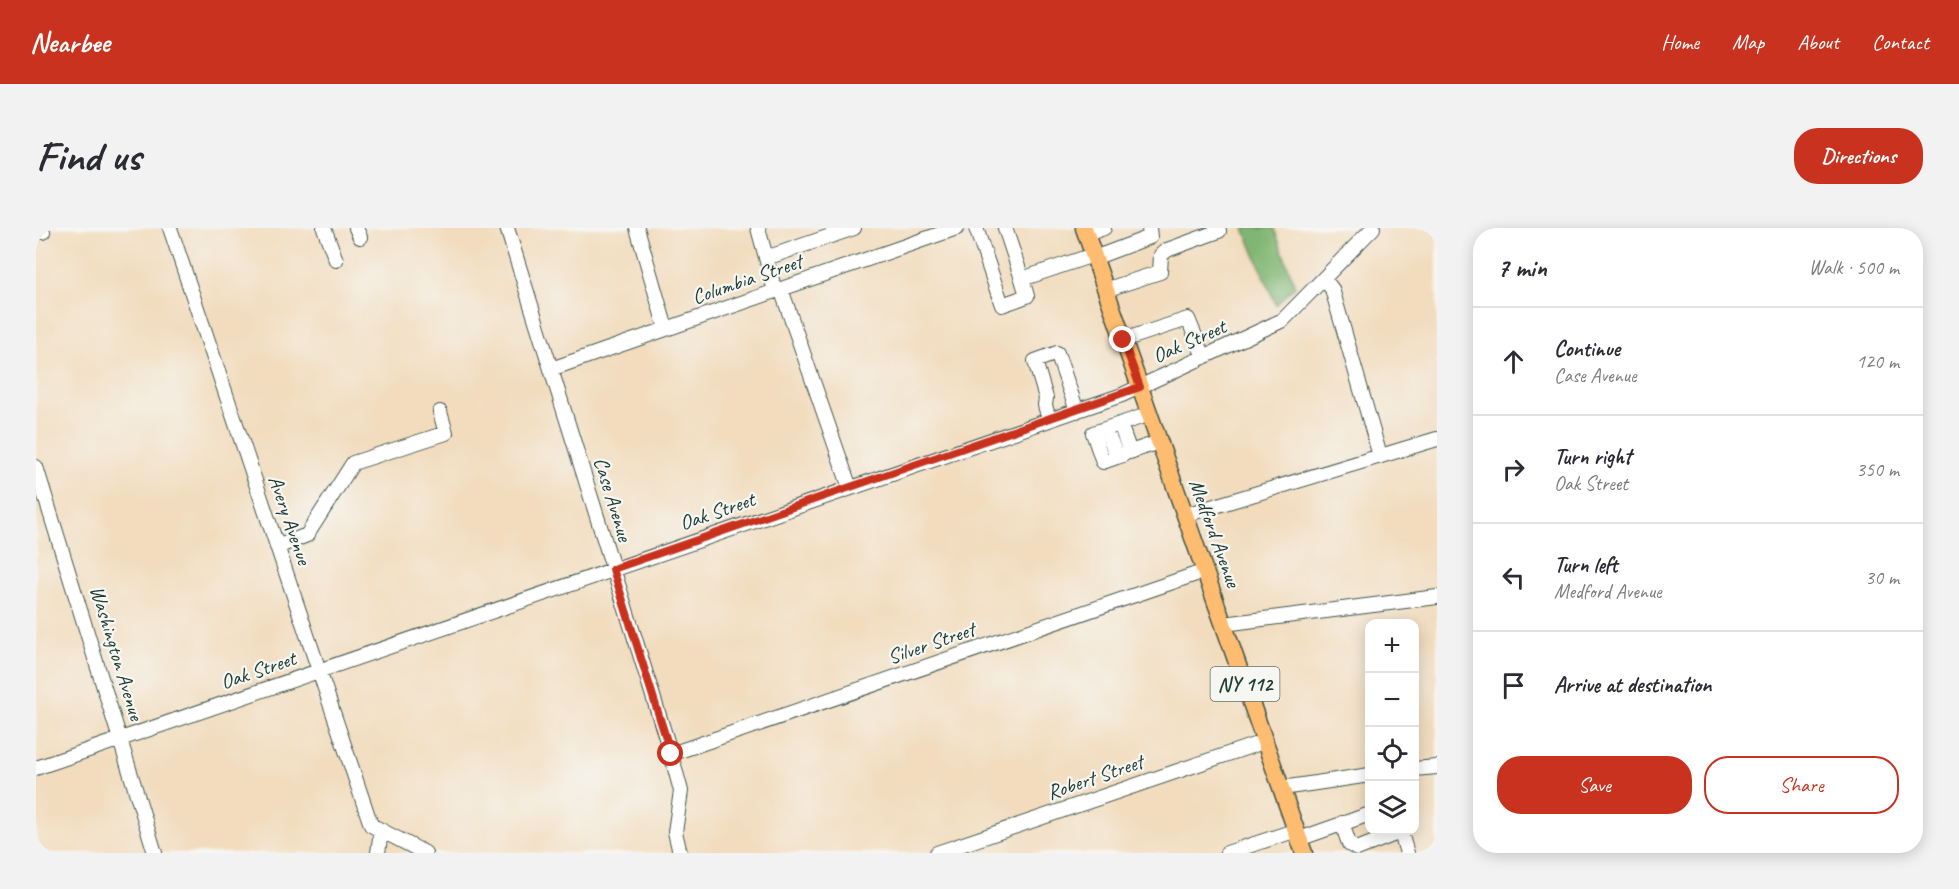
<!DOCTYPE html>
<html lang="en">
<head>
<meta charset="utf-8">
<style>
  body { margin:0; font-family:Caveat,sans-serif; background:#f2f2f3; color:#2b2b33 }
  .controls { position:absolute; right:18px; bottom:18px; display:grid; overflow:hidden; border-radius:12px; box-shadow:0 3px 15px #0003 }
  .controls button { width:54px; height:54px; display:grid; place-items:center; padding:0; border:0; border-bottom:2px solid #e1e1e2; background:#fff; color:#2b2b33; font:30px sans-serif }
  .stop { position:absolute; width:18px; height:18px; margin:-14px; border:4px solid #c8321e; border-radius:50%; background:#fff }
  .stop.end { background:#c8321e; border-color:#fff; box-shadow:0 2px 6px #0008 }
  .list { margin:0; padding:0; list-style:none }
  h2 { display:flex; justify-content:space-between; align-items:center; height:78px; margin:0; padding:0 24px; font-size:26px }
  h2 small { font-size:20px; font-weight:400; color:#7c7c81 }
  .list li { display:grid; grid-template-columns:39px 1fr auto; gap:18px; align-items:center; box-sizing:border-box; height:108px; padding:0 24px; border-top:2px solid #e1e1e2 }
  .list b { display:block; font-size:22px; white-space:nowrap }
  .list p { margin:0; font-size:20px; white-space:nowrap; color:#7c7c81 }
  .list em { font-size:20px; font-style:normal; color:#7c7c81 }
  .actions { display:flex; gap:12px; padding:18px 24px }
  .actions a { flex:1; padding:14px 0; border:2px solid #c8321e; border-radius:24px; text-align:center; font-size:21px; color:#c8321e }
  .actions .main { background:#c8321e; color:#fff }
  .icon { flex:none; width:33px; height:33px; fill:none; stroke:currentColor; stroke-width:2; stroke-linecap:round; stroke-linejoin:round }
  .map { position:relative; flex:none; width:1401px; height:625px; overflow:hidden; border-radius:24px }
  header { display:flex; align-items:center; gap:36px; box-sizing:border-box; height:84px; padding:0 30px; background:#c8321e; color:#fff }
  header strong { font-size:28px }
  nav { display:flex; gap:33px; margin-inline-start:auto; font-size:21px }
  .intro { display:flex; align-items:center; justify-content:space-between; box-sizing:border-box; height:144px; padding:0 36px }
  h1 { margin:0; font-size:42px }
  .button { padding:15px 27px; border-radius:24px; background:#c8321e; color:#fff; font-size:21px; font-weight:700 }
  main { display:flex; gap:36px; padding:0 36px }
  aside { flex:1; background:#fff; border-radius:24px; box-shadow:0 3px 15px #0003 }
  .map>svg:first-child { display:block }
  .forest { fill:#80b672; stroke:#507a53; stroke-width:1.5 }
  .lines { fill:none; stroke-linecap:round; stroke-linejoin:round }
  .minor-casing { stroke:#3f5549; stroke-width:16 }
  .major-casing { stroke:#3f5549; stroke-width:19 }
  .minor { stroke:#fff; stroke-width:14 }
  .major { stroke:#febc70; stroke-width:16 }
  .route { stroke:#c8321e; stroke-width:8 }
  .labels { text-anchor:middle; stroke-width:4.5; stroke-linejoin:round; paint-order:stroke }
  .shield { fill:#f6f6f2; stroke:#60746d; stroke-width:1.5 }
  .shield-label { font-size:20px; font-weight:bold; fill:#1f3d34 }
  .street-label { font-size:21px; fill:#1f3d34; stroke:#f6f6f2 }
</style>
</head>
<body>
<header>
<strong>Nearbee</strong>
<nav><a>Home</a><a>Map</a><a>About</a><a>Contact</a></nav>
</header>
<div class="intro"><h1>Find us</h1><a class="button">Directions</a></div>
<main>
<div class="map">
<svg width="1401" height="625" viewBox="0 0 1401 625">
  <rect width="100%" height="100%" fill="#f6f6f2"/>
  <filter id="ink" filterUnits="userSpaceOnUse"><feTurbulence type="fractalNoise" baseFrequency=".0167" numOctaves="2"/><feDisplacementMap in="SourceGraphic" scale="12" xChannelSelector="R" yChannelSelector="G"/><feConvolveMatrix kernelMatrix="1 2 1 2 8 2 1 2 1" color-interpolation-filters="sRGB"/></filter>
  <filter id="wash" filterUnits="userSpaceOnUse"><feTurbulence type="fractalNoise" baseFrequency=".008" numOctaves="4" result="noise"/><feDisplacementMap in="SourceGraphic" scale="24" xChannelSelector="R" yChannelSelector="G"/><feGaussianBlur stdDeviation="1.35" result="paint"/><feColorMatrix in="noise" values="0 0 0 0 0 0 0 0 0 0 0 0 0 0 0 0 0 1.4 0 .05"/><feComposite in="paint" operator="in"/></filter>
  <g filter="url(#wash)">
    <rect width="100%" height="100%" fill="#f2dcbd"/>
    <path class="forest" d="M1208,0H1238L1259,58L1240,77Z"/>
  </g>
  <g filter="url(#ink)">
    <g class="lines">
      <defs>
        <path id="minor" d="M5,0L7,4
          M134,0L335,597L389,625
          M288,0L300,32
          M320,0L324,9
          M471,0L635,526L645,563L639,604L644,625
          M601,0L630,101
          M722,0L739,63
          M940,0L966,77L991,68L986,51L1057,27
          M969,0L986,51
          M1050,6L1068,0
          M730,30L818,0
          M1058,30L1114,9L1113,0
          M1288,51L1296,61L1344,228
          M745,61L814,260
          M1069,62L1124,44L1125,27L1131,22L1183,3
          M1087,112L1152,91L1168,129
          M515,141L921,0
          M1013,192L1009,177L1010,170L999,133L1021,125L1041,183
          M1084,196L1094,224L1123,214
          M1070,201L1081,229L1087,227
          M1081,229L1067,234L1057,205L1114,186
          M0,239L119,625
          M1149,287L1401,211
          M241,319L271,307L317,235L410,205L404,184
          M1188,396L1401,369
          M635,526L1169,343
          M0,540L1086,167L1247,92L1337,0
          M1378,541L1401,539
          M1246,560L1334,547
          M1306,595L1313,616L1321,621L1364,604
          M1364,602L1371,625
          M1263,611L1334,586
          M342,625L345,602
          M901,625L1230,513
          M1191,625L1261,602"/>
        <path id="major" d="M1048,0L1268,625"/>
      </defs>
      <use href="#minor" class="minor-casing"/>
      <use href="#major" class="major-casing"/>
      <use href="#minor" class="minor"/>
      <use href="#major" class="major"/>
    </g>
  </g>
  <g class="lines" filter="url(#ink)">
    <path class="route" d="M635,526L577,341L1104,159L1087,112"/>
  </g>
  <g class="labels">
    <rect class="shield" x="1174.5" y="439" width="69" height="34" rx="4.5"/>
    <g class="shield-label">
      <text x="1209" y="463">NY 112</text>
    </g>
    <g class="street-label">
      <text transform="translate(711 51) rotate(-19)" y="7">Columbia Street</text>
      <text transform="translate(1153 113) rotate(-24)" y="7">Oak Street</text>
      <text transform="translate(577 271) rotate(73)" y="7">Case Avenue</text>
      <text transform="translate(681 283) rotate(-19)" y="7">Oak Street</text>
      <text transform="translate(254 292) rotate(71)" y="7">Avery Avenue</text>
      <text transform="translate(1179 305) rotate(70)" y="7">Medford Avenue</text>
      <text transform="translate(895 415) rotate(-19)" y="7">Silver Street</text>
      <text transform="translate(81 425) rotate(73)" y="7">Washington Avenue</text>
      <text transform="translate(222 442) rotate(-19)" y="7">Oak Street</text>
      <text transform="translate(1059 549) rotate(-19)" y="7">Robert Street</text>
    </g>
  </g>
</svg>
<div class="controls">
<button>+</button>
<button>−</button>
<button><svg class="icon" aria-label="locate" viewBox="0 0 24 24"><circle cx="12" cy="12" r="6"/><path d="M12 2v4M12 18v4M2 12h4M18 12h4"/></svg></button>
<button><svg class="icon" aria-label="layers" viewBox="0 0 24 24"><path d="M12 4l9 5-9 5-9-5zM3 14l9 5 9-5"/></svg></button>
</div>
<div class="stop" style="left:635px;top:526px"></div>
<div class="stop end" style="left:1087px;top:112px"></div>
</div>
<aside>
<h2>7 min<small>Walk · 500 m</small></h2>
<ul class="list">
<li><svg class="icon" aria-label="ahead" viewBox="0 0 24 24"><path d="M12 20V5M6 11l6-6 6 6"/></svg><div><b>Continue</b><p>Case Avenue</p></div><em>120 m</em></li>
<li><svg class="icon" aria-label="right" viewBox="0 0 24 24"><path d="M7 20v-9h11M14 6l5 5-5 5"/></svg><div><b>Turn right</b><p>Oak Street</p></div><em>350 m</em></li>
<li><svg class="icon" aria-label="left" viewBox="0 0 24 24"><path d="M17 20v-9H6M10 6l-5 5 5 5"/></svg><div><b>Turn left</b><p>Medford Avenue</p></div><em>30 m</em></li>
<li><svg class="icon" aria-label="arrive" viewBox="0 0 24 24"><path d="M6 21V4h12l-3 4 3 4H6"/></svg><div><b>Arrive at destination</b></div></li>
</ul>
<div class="actions"><a class="main">Save</a><a>Share</a></div>
</aside>
</main>
</body>
</html>
